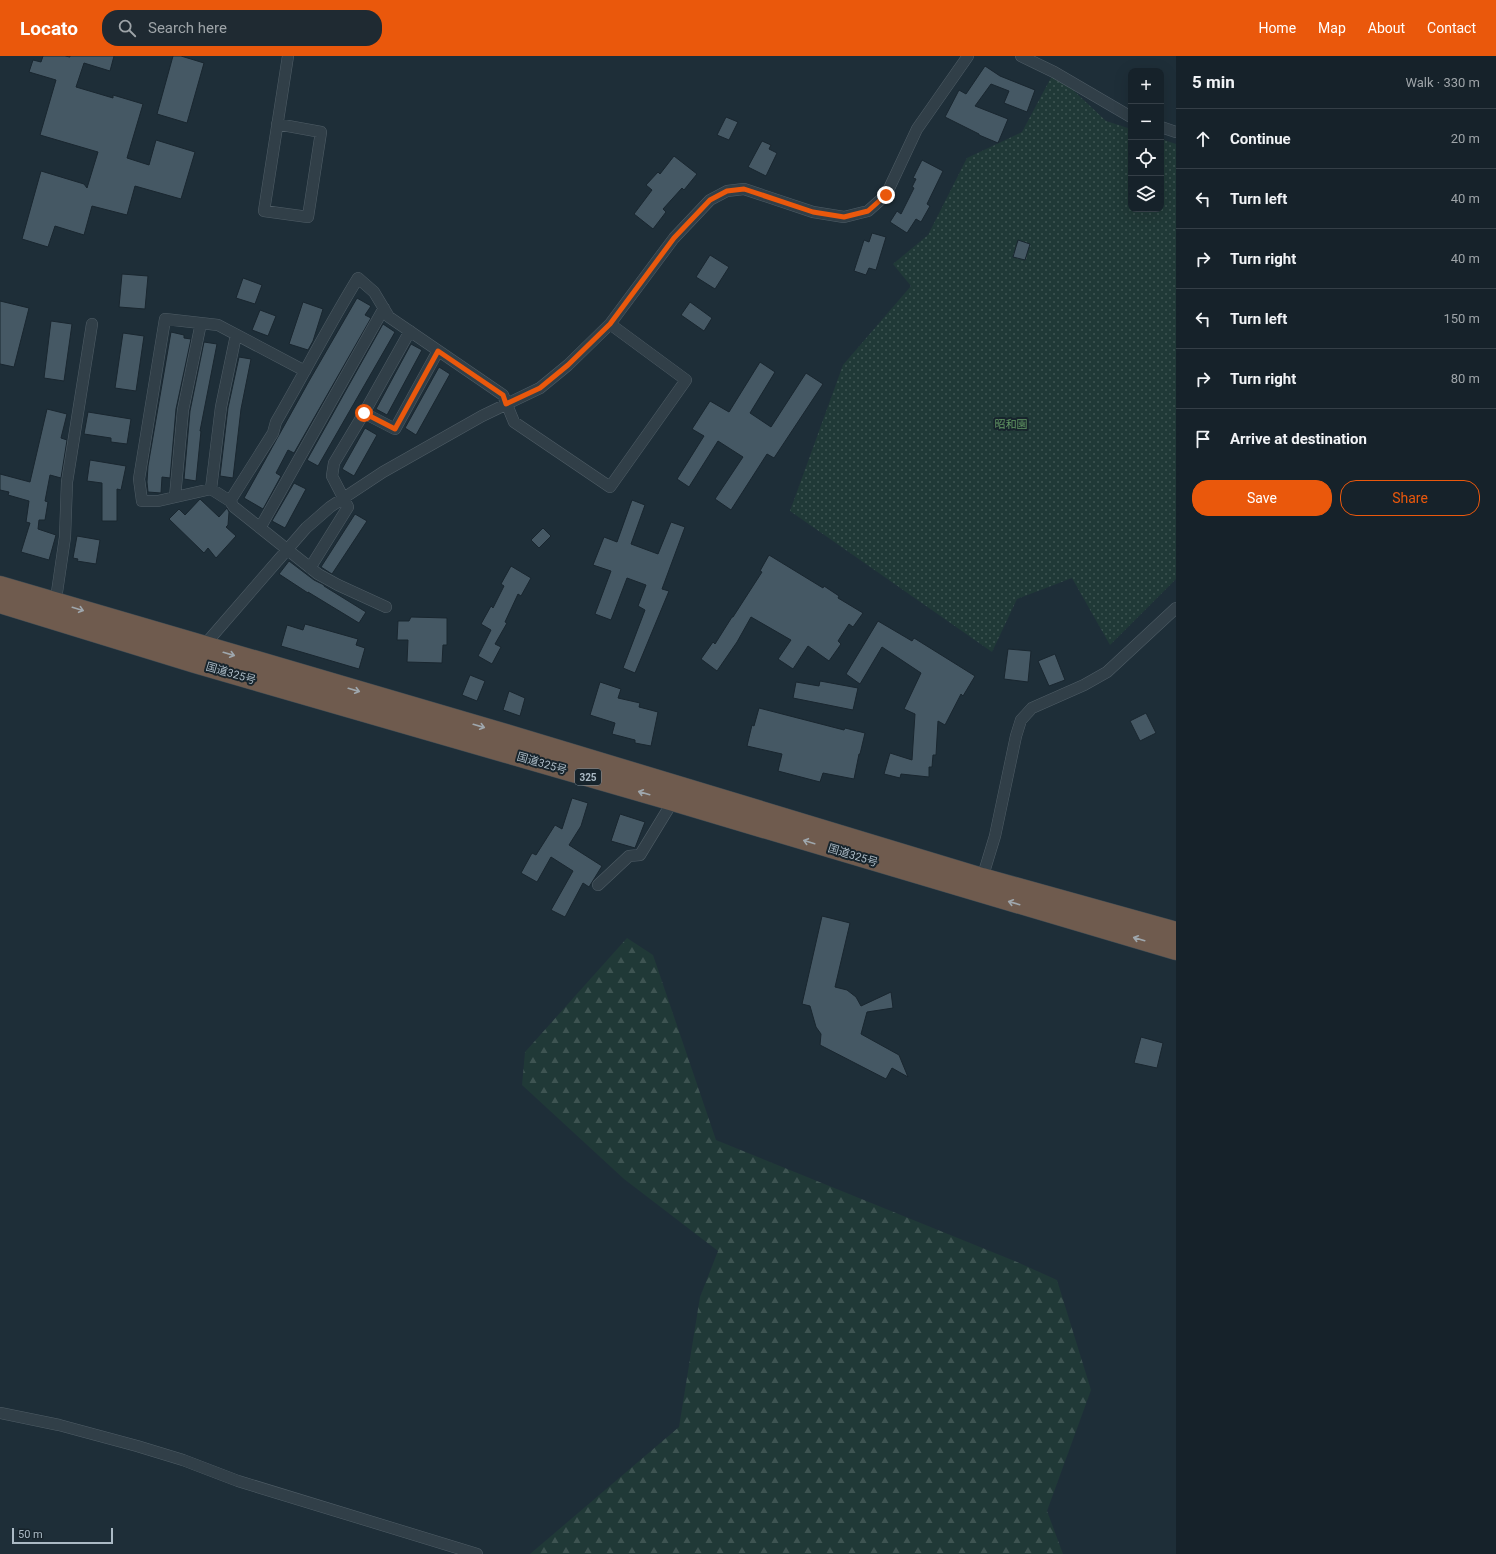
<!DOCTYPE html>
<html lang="en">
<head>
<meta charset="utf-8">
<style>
  body { margin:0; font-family:Roboto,"Noto Sans JP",sans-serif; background:#1f2a32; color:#f1f3f6 }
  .controls { position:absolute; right:12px; top:12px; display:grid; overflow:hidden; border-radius:8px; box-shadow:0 4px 16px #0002 }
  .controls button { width:36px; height:36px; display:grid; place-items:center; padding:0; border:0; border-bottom:1px solid #353f47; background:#16222a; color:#f1f3f6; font:20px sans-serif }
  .scale { position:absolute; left:12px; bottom:10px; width:101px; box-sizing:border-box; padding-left:4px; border:2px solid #abbac5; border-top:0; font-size:11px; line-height:14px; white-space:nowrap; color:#abbac5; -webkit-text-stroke:3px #17242c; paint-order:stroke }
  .stop { position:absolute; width:12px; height:12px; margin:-9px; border:3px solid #ea580c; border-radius:50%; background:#fff }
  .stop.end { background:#ea580c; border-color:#fff; box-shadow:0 1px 4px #0008 }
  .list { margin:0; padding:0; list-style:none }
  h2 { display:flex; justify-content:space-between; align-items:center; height:52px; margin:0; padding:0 16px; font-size:17px }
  h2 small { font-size:13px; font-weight:400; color:#9ea4a8 }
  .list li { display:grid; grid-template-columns:26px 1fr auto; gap:12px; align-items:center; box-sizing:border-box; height:60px; padding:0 16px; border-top:1px solid #353f47 }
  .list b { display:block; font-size:15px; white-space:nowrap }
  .list em { font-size:13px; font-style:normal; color:#9ea4a8 }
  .actions { display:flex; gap:8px; padding:12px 16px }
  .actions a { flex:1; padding:9px 0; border:1px solid #ea580c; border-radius:16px; text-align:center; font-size:14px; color:#ea580c }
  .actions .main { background:#ea580c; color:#fff }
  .icon { flex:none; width:22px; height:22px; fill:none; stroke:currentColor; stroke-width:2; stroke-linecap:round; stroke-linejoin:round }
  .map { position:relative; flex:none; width:1176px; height:1498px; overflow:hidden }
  header { display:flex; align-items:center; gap:24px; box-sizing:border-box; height:56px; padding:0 20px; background:#ea580c; color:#fff }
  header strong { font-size:19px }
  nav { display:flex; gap:22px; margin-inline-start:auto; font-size:14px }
  .search { width:280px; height:36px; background:#1f2a32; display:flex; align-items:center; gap:10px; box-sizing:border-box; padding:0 14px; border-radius:16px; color:#9ea4a8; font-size:15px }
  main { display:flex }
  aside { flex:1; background:#16222a }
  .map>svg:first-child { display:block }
  .green { fill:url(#green-dots) }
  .forest { fill:url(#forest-firs) }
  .building { fill:#455864; stroke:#19262f }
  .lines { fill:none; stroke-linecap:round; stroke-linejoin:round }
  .street-casing { stroke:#4f5d66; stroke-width:12 }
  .highway-casing { stroke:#3c4a53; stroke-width:21 }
  .street { stroke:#313f48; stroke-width:11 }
  .highway { stroke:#6f5b4e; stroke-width:20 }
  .oneway { stroke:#9fa7ad }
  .route { stroke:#ea580c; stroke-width:5 }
  .labels { text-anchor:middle; stroke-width:4; stroke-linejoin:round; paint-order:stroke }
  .shield { fill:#17242c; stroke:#7f8d97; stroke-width:1 }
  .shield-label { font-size:10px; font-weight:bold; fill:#abbac5 }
  .park-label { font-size:11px; fill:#629763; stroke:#17242c }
  .street-label { font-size:11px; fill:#abbac5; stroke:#17242c }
</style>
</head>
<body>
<header>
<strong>Locato</strong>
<div class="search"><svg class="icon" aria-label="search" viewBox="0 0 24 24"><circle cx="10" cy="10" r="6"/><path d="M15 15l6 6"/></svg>Search here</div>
<nav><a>Home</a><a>Map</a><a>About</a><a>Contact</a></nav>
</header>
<main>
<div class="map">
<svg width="1176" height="1498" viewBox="0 0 1176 1498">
  <defs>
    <pattern id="green-dots" width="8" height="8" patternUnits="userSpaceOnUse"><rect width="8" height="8" fill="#203937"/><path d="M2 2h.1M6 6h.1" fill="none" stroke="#3e5452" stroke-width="1.8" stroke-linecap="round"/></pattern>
    <pattern id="forest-firs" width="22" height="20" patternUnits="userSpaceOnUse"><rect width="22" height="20" fill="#203937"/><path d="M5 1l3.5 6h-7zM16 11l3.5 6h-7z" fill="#3e5452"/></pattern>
  </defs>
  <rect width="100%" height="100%" fill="#1e2e38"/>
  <path class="green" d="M1054,16L1106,65L1131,73V153H1161V83L1176,88V523L1110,589L1072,522L1017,543L992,596L790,455L843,309L911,230L893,208L928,179L967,102L1022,76Z"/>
  <path class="forest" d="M627,882L653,899L716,1084L1017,1206L1057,1224L1091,1334L1047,1455L1063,1498H530L679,1371L700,1241L718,1195L624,1123L522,1029L525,996Z"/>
  <path class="building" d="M43,0H65L70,1V0H114L110,15L84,7L76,31L113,42V39L143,48L127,102L149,109L156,84L195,96L181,143L135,130L127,159L92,150L84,179L55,170L48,191L22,183L41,115L84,128L87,132L98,96L40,79L56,24L29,16L33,4L41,6Z
    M173,0H181L204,7L187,67L157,58Z
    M985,10L1000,20L1035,34L1027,56L1004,47L1009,35L991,28L975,50L1008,63L998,87L979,79V78L945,61L959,34L966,38Z
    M726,61L738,66L729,84L717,79Z
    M762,85L771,89L769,93L777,97L766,120L748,111Z
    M674,100L697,118L684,134L682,132L663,153L666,156L653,173L634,158L652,134L646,129L658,116L660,118Z
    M922,104L943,115L927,148L930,150L921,166L916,163L907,177L890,166L897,155L901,158L914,132L912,131L916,123L913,122Z
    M872,177L886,181L876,214L869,212L866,219L854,215L864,184L869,186Z
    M1018,184L1030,188L1025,204L1013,201Z
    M710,199L729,211L715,233L696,221Z
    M122,218L148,220L145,253L119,251Z
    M243,222L262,229L255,248L236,242Z
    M357,242L371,250L365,259L371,262L294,397L288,394L276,417L281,420L263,453L244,442L309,325Z
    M0,245L29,252L14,311L0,308Z
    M303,246L323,253L313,285L308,294L289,288Z
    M690,246L712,262L704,275L681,259Z
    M260,254L276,260L268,280L252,274Z
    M51,265L72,268L64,325L44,322Z
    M383,268L395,276L318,410L307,404Z
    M171,276L184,279V282L191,283L176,353L170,422L162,421L161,437L148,436L147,426L148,410Z
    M123,277L144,280L136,335L115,332Z
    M204,286L217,288L200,375H201L196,425L184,423L190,355Z
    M411,288L422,294L387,359L376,353Z
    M239,301L251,303L241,353L233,422L220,420L228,352Z
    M760,306L775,316L750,357L771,371L806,317L823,328L774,402L767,398L731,454L715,443L743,401L718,385L689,431L677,423L704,380L692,373L710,345L729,356Z
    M439,311L450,318L416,379L405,372Z
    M47,353L67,358L61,382L67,384L61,422L50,419L45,445L48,446L45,464H39L38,473L56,479L49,504L21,496L30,467L26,466L29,445L8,439L9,436L0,434V418L30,426Z
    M88,356L131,363L127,388L111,386V382L84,378Z
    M365,372L377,379L354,420L342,413Z
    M90,404L126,410L121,434L117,433V465H102V427L87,425Z
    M294,427L306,433L285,472L272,465Z
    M200,443L219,461L227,452L229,456L228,469L226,471L236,480L216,502L208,492L204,497L169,463L179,453L185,459Z
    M632,444L645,449L631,488L658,498L671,466L685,471L662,533L669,535L635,617L623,612L645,554L638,550L646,529L627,522L611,564L595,558L611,515L593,509L604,481L617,486Z
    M355,458L367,465L332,518L321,511Z
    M543,472L551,480L539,492L531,484Z
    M77,480L100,484L96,508L77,505L78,503L73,502Z
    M769,499L823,532L824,530L839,540L838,542L863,557L853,571L849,568L838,585L841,588L829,605L808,590L793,613L778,603L791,584L751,561L737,586L717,615L701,603L713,586L715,588L732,561H733L762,516L760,515Z
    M289,505L314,524L324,529V530L366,556L359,567L308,536V537L279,518Z
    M511,510L531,522L521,540L518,538L505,566L507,567L495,588L501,591L492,608L478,600L491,574L481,568L491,550L493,552L504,530L501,528Z
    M411,561L447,562V589H443L442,607L407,606L408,584H397L398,565H409Z
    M878,565L912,585L914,582L975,620L963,640L961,638L945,669L938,665L936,699H933L932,711H929V721L901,718L900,722L884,718L890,697L912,704L915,658L904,653L921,617L882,591L860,628L846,618Z
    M305,568L358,583L356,589L365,592L359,613L281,590L287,569L303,574Z
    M1008,593L1031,595L1028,626L1004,623Z
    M1055,598L1065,624L1049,630L1038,605Z
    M470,619L485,625L477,645L462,639Z
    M820,625L858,632L853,654L793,642L796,626L819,630Z
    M600,626L621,633L618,642L640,647L639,651L658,656L651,690L635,687V684L612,678L615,667L590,659Z
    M509,635L525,642L520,660L503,654Z
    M759,652L844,674L845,672L865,677L860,698H859L854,723L823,717L820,726L778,715L782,698L747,690L752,669L754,670Z
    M1146,657L1156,677L1140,685L1130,665Z
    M572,742L588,747L581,770L569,789L602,810L589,831L583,827L565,861L551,854L573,815L551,801L537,826L521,817L532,797L536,799L555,769L562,773Z
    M620,758L645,766L635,792L611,785Z
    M822,860L850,867L835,931L847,934L856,941L861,950L891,936L893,952L867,956L861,978L899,999L908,1021L892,1012L886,1023L820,989L821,978L816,971L810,950L802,948Z
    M1141,981L1163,987L1157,1012L1134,1007Z"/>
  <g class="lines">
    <defs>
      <path id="street" d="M1021,0L1054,16L1131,61
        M277,68L321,76L308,161L264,155L288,0
        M1161,71L1176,76
        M305,315L218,269L165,263L139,423L142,445H158L211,433L230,445L234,451L318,518L338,529L386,551
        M364,357L410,275
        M211,433L221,351L236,279
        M175,441L183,354L201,267
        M230,445L273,377L276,366C304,318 329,269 358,222L374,236L389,261L503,339L514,366L610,431L686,324L610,268
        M260,472L384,252
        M310,512L348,451L332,420L334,407L364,357L395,373L438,295
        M55,550L65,481L67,426L92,268
        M201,593L306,472L330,451L383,416L482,360L540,332L568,309L610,268L674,182L710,144L727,135L744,133L813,156L844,161L868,155L886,139L917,73L968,0
        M981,826L995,780L1016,680L1021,664L1032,652L1084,629L1107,616L1176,552
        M598,829L629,800L640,799L673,745
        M0,1357L59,1369L137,1390L183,1404L238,1425L477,1498"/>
      <path id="highway" d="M0,530L506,678L982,822L1176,876
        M0,547L195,607L673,745L1176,894"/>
    </defs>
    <use href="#street" class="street-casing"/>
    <use href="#highway" class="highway-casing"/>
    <use href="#street" class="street"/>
    <use href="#highway" class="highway"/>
  </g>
  <defs><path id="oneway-shaft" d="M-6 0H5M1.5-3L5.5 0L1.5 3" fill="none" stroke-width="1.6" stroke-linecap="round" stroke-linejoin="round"/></defs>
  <g class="oneway">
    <use href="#oneway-shaft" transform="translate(78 553) rotate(17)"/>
    <use href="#oneway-shaft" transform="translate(229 598) rotate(16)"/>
    <use href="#oneway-shaft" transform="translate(354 634) rotate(16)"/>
    <use href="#oneway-shaft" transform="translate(479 670) rotate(16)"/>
    <use href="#oneway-shaft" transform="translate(644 737) rotate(-164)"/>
    <use href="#oneway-shaft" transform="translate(809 786) rotate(-163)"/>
    <use href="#oneway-shaft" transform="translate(1014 847) rotate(-164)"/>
    <use href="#oneway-shaft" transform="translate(1139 883) rotate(-164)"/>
  </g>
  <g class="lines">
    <path class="route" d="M364,357L395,373L438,295L503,339L506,348L540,332L568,309L610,268L674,182L710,144L727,135L744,133L813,156L844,161L868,155L886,139"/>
  </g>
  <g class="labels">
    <rect class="shield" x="575" y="713" width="26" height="16" rx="3"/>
    <g class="shield-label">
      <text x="588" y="725">325</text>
    </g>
    <g class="park-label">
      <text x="1011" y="372">昭和園</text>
    </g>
    <g class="street-label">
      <text transform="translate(231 617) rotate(16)" y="4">国道325号</text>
      <text transform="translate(542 707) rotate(16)" y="4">国道325号</text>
      <text transform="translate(853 799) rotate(17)" y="4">国道325号</text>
    </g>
  </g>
</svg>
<div class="controls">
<button>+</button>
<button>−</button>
<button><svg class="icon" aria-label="locate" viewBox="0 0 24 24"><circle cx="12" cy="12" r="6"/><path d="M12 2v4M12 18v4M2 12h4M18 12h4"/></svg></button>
<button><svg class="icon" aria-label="layers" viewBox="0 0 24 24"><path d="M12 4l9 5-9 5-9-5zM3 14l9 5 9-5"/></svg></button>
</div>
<div class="scale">50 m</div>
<div class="stop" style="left:364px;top:357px"></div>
<div class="stop end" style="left:886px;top:139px"></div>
</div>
<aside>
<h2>5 min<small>Walk · 330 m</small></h2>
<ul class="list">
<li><svg class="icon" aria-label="ahead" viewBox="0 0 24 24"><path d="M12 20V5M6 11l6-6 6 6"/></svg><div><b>Continue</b></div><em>20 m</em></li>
<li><svg class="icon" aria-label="left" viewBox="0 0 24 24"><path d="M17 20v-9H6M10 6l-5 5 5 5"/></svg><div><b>Turn left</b></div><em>40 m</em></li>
<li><svg class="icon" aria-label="right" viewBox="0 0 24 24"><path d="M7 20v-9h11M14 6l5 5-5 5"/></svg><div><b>Turn right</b></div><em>40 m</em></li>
<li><svg class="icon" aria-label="left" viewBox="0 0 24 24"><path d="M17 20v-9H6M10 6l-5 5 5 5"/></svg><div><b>Turn left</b></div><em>150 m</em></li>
<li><svg class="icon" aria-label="right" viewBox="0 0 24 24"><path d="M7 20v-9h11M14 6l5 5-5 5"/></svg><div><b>Turn right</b></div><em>80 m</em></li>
<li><svg class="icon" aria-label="arrive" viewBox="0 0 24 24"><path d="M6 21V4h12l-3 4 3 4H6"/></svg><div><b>Arrive at destination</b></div></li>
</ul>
<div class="actions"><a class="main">Save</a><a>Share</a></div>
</aside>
</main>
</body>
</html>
